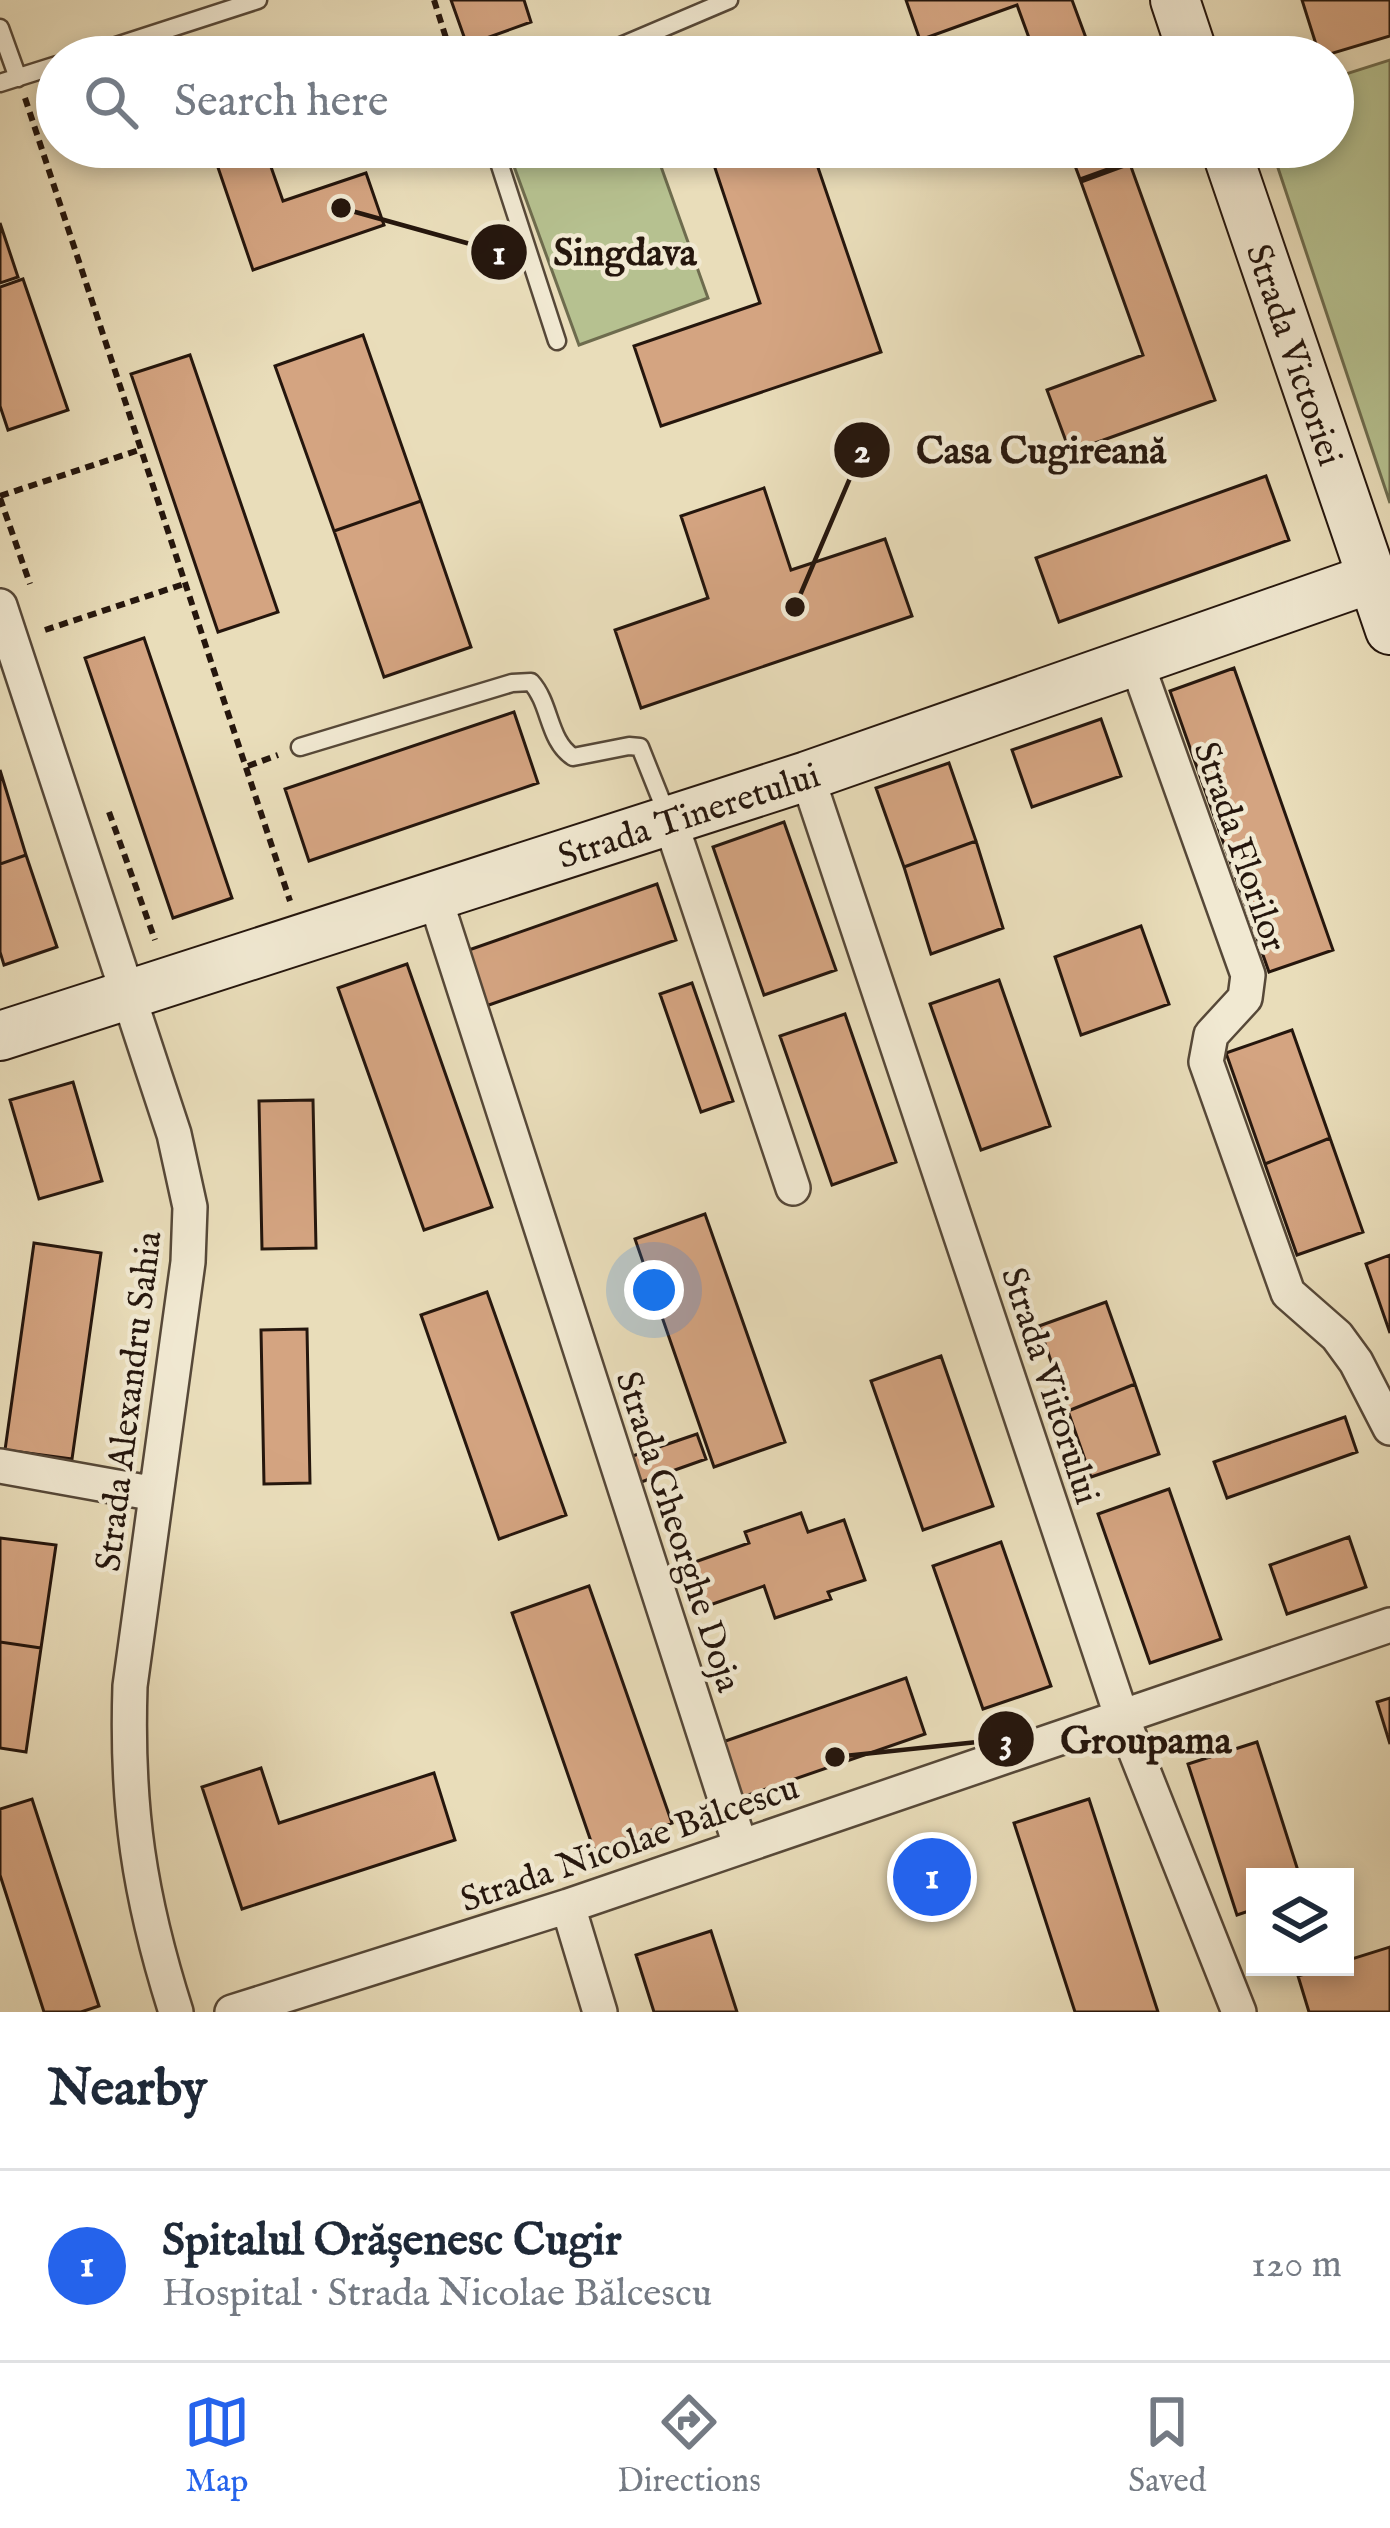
<!DOCTYPE html>
<html lang="en">
<head>
<meta charset="utf-8">
<style>
  body { margin:0; font-family:"IM FELL English",serif; background:#f2f2f3; color:#1f2937 }
  .controls { position:absolute; right:36px; bottom:36px; display:grid; overflow:hidden; border-radius:0px; box-shadow:0 6px 18px #0003 }
  .controls button { width:108px; height:108px; display:grid; place-items:center; padding:0; border:0; border-bottom:3px solid #e0e1e3; background:#fff; color:#1f2937; font:60px sans-serif }
  .you { position:absolute; left:654px; top:1290px; width:42px; height:42px; margin:-30px; border:9px solid #fff; border-radius:50%; background:#1a73e8; box-shadow:0 0 0 18px #1a73e833 }
  .badge { display:grid; place-items:center; width:78px; height:78px; border-radius:50%; background:#2563eb; color:#fff; font-size:39px; font-weight:700 }
  .pin { position:absolute; translate:-50% -50%; border:6px solid #fff; box-shadow:0 3px 12px #0006 }
  .list { margin:0; padding:0; list-style:none }
  h2 { display:flex; justify-content:space-between; align-items:center; height:156px; margin:0; padding:0 48px; font-size:51px }
  h2 small { font-size:39px; font-weight:400; color:#747a83 }
  .list li { display:grid; grid-template-columns:78px 1fr auto; gap:36px; align-items:center; box-sizing:border-box; height:192px; padding:0 48px; border-top:3px solid #e0e1e3 }
  .list b { display:block; font-size:45px; white-space:nowrap }
  .list p { margin:0; font-size:39px; white-space:nowrap; color:#747a83 }
  .list em { font-size:39px; font-style:normal; color:#747a83 }
  .icon { flex:none; width:66px; height:66px; fill:none; stroke:currentColor; stroke-width:2; stroke-linecap:round; stroke-linejoin:round }
  .map { position:relative; flex:none; width:1390px; height:2012px; overflow:hidden }
  .search { position:absolute; background:#fff; box-shadow:0 6px 18px #0003; left:36px; right:36px; top:36px; height:132px; display:flex; align-items:center; gap:30px; box-sizing:border-box; padding:0 42px; border-radius:66px; color:#747a83; font-size:45px }
  .sheet { height:348px; background:#fff }
  nav { display:flex; justify-content:space-around; align-items:center; box-sizing:border-box; height:168px; border-top:3px solid #e0e1e3; background:#fff; font-size:33px; color:#747a83 }
  nav a { display:grid; justify-items:center; gap:6px }
  nav .on { color:#2563eb }
  .map>svg:first-child { display:block }
  .green { fill:#b6c190; stroke:#6e6c4e; stroke-width:3 }
  .building { fill:#d4a481; stroke:#25160d; stroke-width:3 }
  .lines { fill:none; stroke-linecap:round; stroke-linejoin:round }
  .lane-casing { stroke:#564838; stroke-width:21 }
  .street-casing { stroke:#564838; stroke-width:38 }
  .secondary-casing { stroke:#25160d; stroke-width:52 }
  .path { stroke:#25160d; stroke-width:6; stroke-dasharray:9 6; stroke-linecap:butt }
  .lane { stroke:#f1e9d2; stroke-width:16 }
  .street { stroke:#f1e9d2; stroke-width:33 }
  .secondary { stroke:#f1e9d2; stroke-width:48 }
  .labels { text-anchor:middle; stroke-width:9; stroke-linejoin:round; paint-order:stroke }
  .street-label { font-size:36px; fill:#25160d; stroke:#f1e9d2 }
  .leader { fill:none; stroke:#25160d; stroke-width:4.5 }
  .callout-dot { fill:#25160d; stroke:#f1e9d2; stroke-width:4.5 }
  .mark-label { font-size:36px; text-anchor:middle; font-weight:bold; fill:#fff }
  .callout-label { font-size:39px; text-anchor:middle; font-weight:bold; fill:#25160d; stroke:#f1e9d2; stroke-width:9; stroke-linejoin:round; paint-order:stroke }
</style>
</head>
<body>
<div class="map">
<svg width="1390" height="2012" viewBox="0 0 1390 2012">
  <rect width="100%" height="100%" fill="#e9ddba"/>
  <filter id="stains"><feTurbulence type="fractalNoise" baseFrequency=".00167" numOctaves="4"/><feColorMatrix values="0 0 0 0 .2 0 0 0 0 .09 0 0 0 0 .02 0 0 0 .5 -.17"/></filter>
  <radialGradient id="worn" r=".72"><stop offset=".6" stop-color="#630" stop-opacity="0"/><stop offset="1" stop-color="#630" stop-opacity=".3"/></radialGradient>
  <path class="green" d="M1390,60V503L1271,147H1333V78Z
    M507,147H654L708,298L579,345Z"/>
  <path class="building" d="M451,0H524L531,22L467,45Z
    M906,0H1072L1093,57H1036L1017,5L920,40Z
    M1302,0H1390V36L1320,57Z
    M777,44L781,57H738Z
    M211,147H264L283,201L366,173L384,225L253,270Z
    M708,147H811L881,352L661,426L634,346L760,303Z
    M1068,147H1125L1130,161L1080,179Z
    M1130,164L1215,400L1070,452L1047,390L1143,355L1081,182Z
    M0,223L18,277L0,283Z
    M23,279L68,410L8,430L0,406V287Z
    M363,335L421,501L334,531L275,366Z
    M190,355L278,612L218,632L131,374Z
    M1266,476L1289,540L1059,622L1036,558Z
    M764,488L791,570L885,539L912,616L641,708L615,630L708,598L681,516Z
    M421,501L471,647L384,677L334,531Z
    M144,638L232,898L173,918L85,658Z
    M1234,668L1333,950L1269,972L1170,691Z
    M514,712L538,783L309,861L285,789Z
    M1101,719L1121,776L1032,807L1012,750Z
    M949,763L976,841L904,867L876,788Z
    M0,770L26,855L0,864Z
    M784,822L836,970L764,995L713,847Z
    M976,841L1003,928L931,954L904,867Z
    M26,855L57,947L4,965L0,952V864Z
    M657,884L676,940L486,1006L466,951Z
    M1141,926L1169,1004L1081,1035L1055,957Z
    M407,964L492,1207L424,1230L338,988Z
    M999,980L1050,1126L981,1150L930,1004Z
    M692,983L733,1101L701,1112L660,994Z
    M845,1014L896,1162L832,1185L780,1036Z
    M1292,1030L1330,1138L1265,1164L1226,1053Z
    M73,1082L102,1181L39,1199L10,1100Z
    M313,1100L316,1248L262,1249L259,1101Z
    M1330,1138L1363,1232L1297,1255L1265,1164Z
    M705,1214L785,1442L714,1467L635,1239Z
    M34,1243L101,1253L72,1459L5,1450Z
    M1390,1255V1333L1366,1264Z
    M487,1292L566,1515L499,1539L421,1315Z
    M1106,1302L1135,1384L1068,1411L1039,1326Z
    M307,1329L310,1483L264,1484L261,1330Z
    M941,1356L993,1506L923,1530L871,1381Z
    M1135,1384L1159,1454L1091,1477L1068,1411Z
    M1345,1417L1357,1452L1227,1498L1214,1462Z
    M697,1434L706,1459L627,1487L618,1461Z
    M1169,1489L1221,1639L1150,1663L1098,1514Z
    M801,1513L808,1532L844,1520L865,1580L828,1592L831,1599L775,1618L764,1586L707,1606L692,1563L749,1543L745,1532Z
    M1349,1537L1366,1587L1287,1614L1270,1565Z
    M0,1538L56,1545L41,1648L0,1642Z
    M1001,1542L1051,1686L983,1709L933,1566Z
    M589,1586L672,1823L594,1850L512,1613Z
    M0,1642L41,1648L26,1752L0,1748Z
    M906,1678L925,1734L734,1800L714,1745Z
    M1390,1698V1744L1377,1702Z
    M1257,1742L1300,1877H1255V1909L1237,1915L1188,1764Z
    M261,1768L279,1823L434,1773L455,1840L242,1909L202,1787Z
    M32,1799L99,2006L81,2012H44L0,1875V1809Z
    M1089,1799L1158,2012H1075L1014,1823Z
    M711,1931L737,2012H654L636,1955Z
    M1390,1947V2012H1309L1298,1976L1327,1967H1345V1961Z"/>
  <g class="lines">
    <defs>
      <path id="lane" d="M0,28L18,78
        M82,57L258,0
        M595,57L729,0
        M0,83L57,65
        M494,147L557,341
        M300,747L512,683L531,682C551,704 548,741 573,757L629,746L640,747L668,817"/>
      <path id="street" d="M0,606L174,1134L190,1207L188,1262L130,1686C126,1807 139,1896 176,2012
        M1136,661L1248,975L1245,998L1211,1035L1206,1062L1288,1293L1337,1336L1356,1362L1390,1428
        M807,776L1121,1715L1239,2012
        M670,821L793,1188
        M435,898L740,1845
        M0,1466L156,1494
        M568,1906L600,2012
        M232,2012L568,1906L1390,1625"/>
      <g id="secondary">
        <path d="M1175,0L1194,57"/>
        <path id="s1" d="M1225,147L1390,630"/>
        <path id="s2" d="M0,1036L807,776L1372,578"/>
      </g>
    </defs>
    <use href="#lane" class="lane-casing"/>
    <use href="#street" class="street-casing"/>
    <use href="#secondary" class="secondary-casing"/>
    <path class="path" d="M434,0L452,57
      M25,98L290,901
      M0,496L142,449
      M0,498L30,584
      M45,630L187,583
      M248,766L278,755
      M109,812L155,940"/>
    <use href="#lane" class="lane"/>
    <use href="#street" class="street"/>
    <use href="#secondary" class="secondary"/>
  </g>
  <g class="labels">
    <g class="street-label">
      <text dy="13" stroke="none"><textPath href="#s1" startOffset="219">Strada Victoriei</textPath></text>
      <text dy="13" stroke="none"><textPath href="#s2" startOffset="723">Strada Tineretului</textPath></text>
      <text transform="translate(1242 846) rotate(71)" y="13">Strada Florilor</text>
      <text transform="translate(1052 1385) rotate(72)" y="13">Strada Viitorului</text>
      <text transform="translate(127 1401) rotate(-83)" y="13">Strada Alexandru Sahia</text>
      <text transform="translate(680 1531) rotate(72)" y="13">Strada Gheorghe Doja</text>
      <text transform="translate(629 1842) rotate(-19)" y="13">Strada Nicolae Bălcescu</text>
    </g>
  </g>
  <path class="leader" d="M341 208L499 252M795 607L862 450M835 1757L1006 1739"/>
  <g class="callout-dot">
    <circle cx="341" cy="208" r="12"/>
    <circle cx="795" cy="607" r="12"/>
    <circle cx="835" cy="1757" r="12"/>
    <circle cx="499" cy="252" r="30"/>
    <circle cx="862" cy="450" r="30"/>
    <circle cx="1006" cy="1739" r="30"/>
  </g>
  <g class="mark-label">
    <text x="499" y="264">1</text>
    <text x="862" y="462">2</text>
    <text x="1006" y="1752">3</text>
  </g>
  <g class="callout-label">
    <text x="625" y="265">Singdava</text>
    <text x="1041" y="463">Casa Cugireană</text>
    <text x="1146" y="1753">Groupama</text>
  </g>
  <rect width="100%" height="100%" filter="url(#stains)"/>
  <rect width="100%" height="100%" fill="url(#worn)"/>
</svg>
<div class="controls">
<button><svg class="icon" aria-label="layers" viewBox="0 0 24 24"><path d="M12 4l9 5-9 5-9-5zM3 14l9 5 9-5"/></svg></button>
</div>
<div class="you"></div>
<div class="pin badge" style="left:932px;top:1877px">1</div>
<div class="search"><svg class="icon" aria-label="search" viewBox="0 0 24 24"><circle cx="10" cy="10" r="6"/><path d="M15 15l6 6"/></svg>Search here</div>
</div>
<section class="sheet">
<h2>Nearby<small></small></h2>
<ul class="list">
<li><span class="badge">1</span><div><b>Spitalul Orășenesc Cugir</b><p>Hospital · Strada Nicolae Bălcescu</p></div><em>120 m</em></li>
</ul>
</section>
<nav>
<a class="on"><svg class="icon" aria-label="map" viewBox="0 0 24 24"><path d="M3 6l6-2 6 2 6-2v14l-6 2-6-2-6 2zM9 4v14M15 6v14"/></svg>Map</a>
<a><svg class="icon" aria-label="directions" viewBox="0 0 24 24"><path d="M12 3l9 9-9 9-9-9zM9 14v-3h6M13 9l2 2-2 2"/></svg>Directions</a>
<a><svg class="icon" aria-label="saved" viewBox="0 0 24 24"><path d="M7 4h10v16l-5-4-5 4z"/></svg>Saved</a>
</nav>
</body>
</html>
